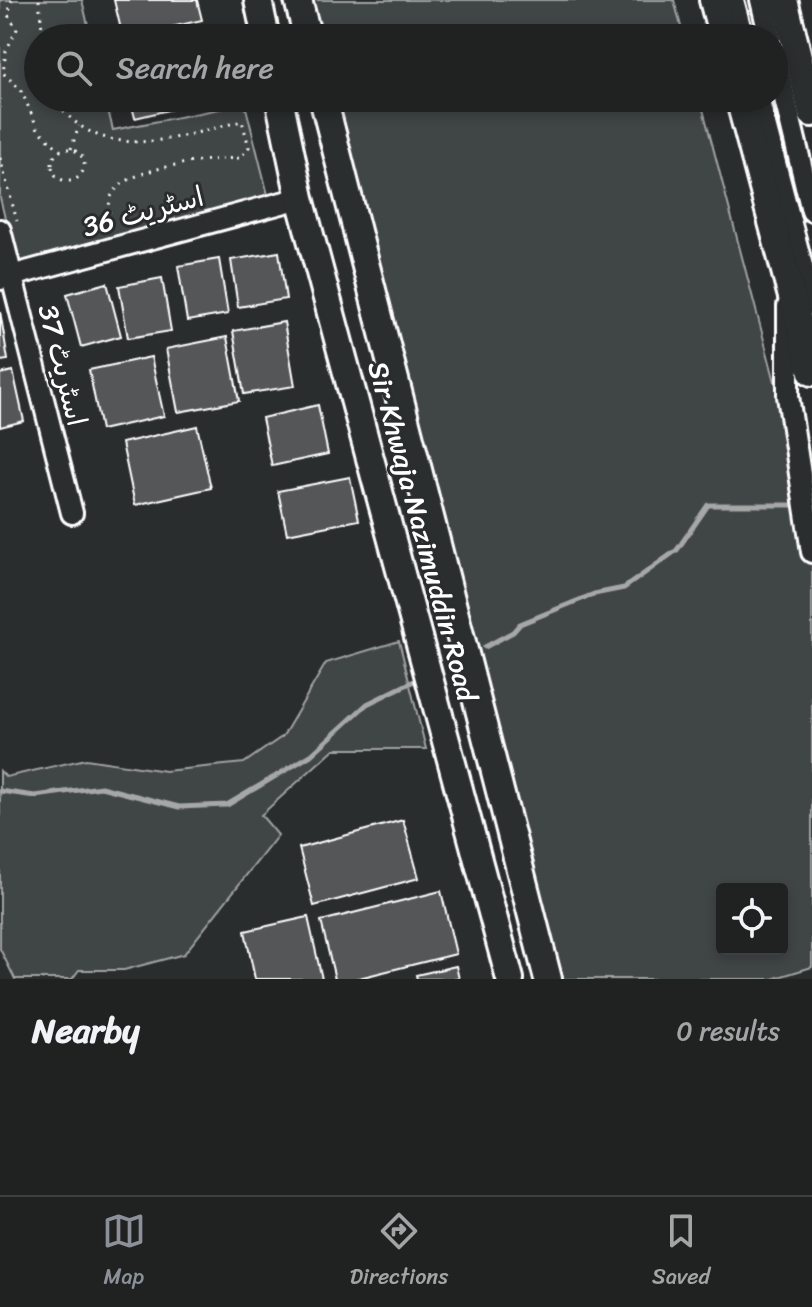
<!DOCTYPE html>
<html lang="en">
<head>
<meta charset="utf-8">
<style>
  body { margin:0; font-family:Sriracha,"Playpen Sans Arabic",sans-serif; background:#2d2f2f; color:#f1f3f6 }
  .controls { position:absolute; right:24px; bottom:24px; display:grid; overflow:hidden; border-radius:8px; box-shadow:0 4px 12px #0003 }
  .controls button { width:72px; height:72px; display:grid; place-items:center; padding:0; border:0; border-bottom:2px solid #3d3f40; background:#202222; color:#f1f3f6; font:40px sans-serif }
  .list { margin:0; padding:0; list-style:none }
  h2 { display:flex; justify-content:space-between; align-items:center; height:104px; margin:0; padding:0 32px; font-size:34px }
  h2 small { font-size:26px; font-weight:400; color:#a2a4a5 }
  .icon { flex:none; width:44px; height:44px; fill:none; stroke:currentColor; stroke-width:2; stroke-linecap:round; stroke-linejoin:round }
  .map { position:relative; flex:none; width:812px; height:979px; overflow:hidden }
  .search { position:absolute; background:#202222; box-shadow:0 4px 12px #0003; left:24px; right:24px; top:24px; height:88px; display:flex; align-items:center; gap:20px; box-sizing:border-box; padding:0 28px; border-radius:44px; color:#a2a4a5; font-size:30px }
  .sheet { height:216px; background:#202222 }
  nav { display:flex; justify-content:space-around; align-items:center; box-sizing:border-box; height:112px; border-top:2px solid #3d3f40; background:#202222; font-size:22px; color:#a2a4a5 }
  nav a { display:grid; justify-items:center; gap:4px }
  nav .on { color:#8c9099 }
  .map>svg:first-child { display:block }
  .green { fill:#414445; stroke:#a0a2a2; stroke-width:2; fill-rule:evenodd }
  .lines { fill:none; stroke-linecap:round; stroke-linejoin:round }
  .stream { stroke:#a6a7a7; stroke-width:5 }
  .building { fill:#555758; stroke:#fff; stroke-width:2 }
  .minor-casing { stroke:#fff; stroke-width:26 }
  .major-casing { stroke:#fff; stroke-width:32 }
  .path { stroke:#fff; stroke-width:3; stroke-dasharray:2 6; stroke-linecap:butt }
  .minor { stroke:#2a2d2e; stroke-width:20 }
  .major { stroke:#2a2d2e; stroke-width:26 }
  .labels { text-anchor:middle; stroke-width:6; stroke-linejoin:round; paint-order:stroke }
  .street-label { font-size:28px; fill:#fff; stroke:#2a2d2e }
</style>
</head>
<body>
<div class="map">
<svg width="812" height="979" viewBox="0 0 812 979">
  <rect width="100%" height="100%" fill="#2a2d2e"/>
  <filter id="ink" filterUnits="userSpaceOnUse"><feTurbulence type="fractalNoise" baseFrequency=".0125" numOctaves="2"/><feDisplacementMap in="SourceGraphic" scale="16" xChannelSelector="R" yChannelSelector="G"/><feConvolveMatrix kernelMatrix="1 2 1 2 8 2 1 2 1" color-interpolation-filters="sRGB"/></filter>
  <g filter="url(#ink)">
    <path class="green" d="M0,0H82L91,38H38V98H105L113,130L245,104L268,195L17,267L0,198Z
      M311,0H674L684,38H321Z
      M336,98H700L812,522V967L772,979H563ZM722,889H782V949H722Z
      M399,641L426,749H334L261,815L278,835L184,954L124,970H79L72,979H15L0,949V771L6,777L86,759L165,771L244,763L283,736L326,663Z"/>
    <g class="lines">
      <path class="stream" d="M485,647L513,632L520,624L594,594L624,588L677,550L708,505H793
        M0,791L35,796L101,787L179,807L227,805L311,755L367,704L414,681"/>
    </g>
    <path class="building" d="M114,0H197L202,20L123,38Z
      M130,98H218L135,118Z
      M279,252L286,299L238,307L231,260Z
      M219,259L228,314L187,321L178,266Z
      M162,278L171,331L128,338L119,286Z
      M107,283L121,336L81,347L67,294Z
      M0,311L8,360L0,361Z
      M284,322L295,386L244,394L233,331Z
      M227,337L239,401L178,412L166,349Z
      M151,357L164,416L101,430L89,370Z
      M13,371L24,421L0,427V374Z
      M318,405L328,454L272,466L262,418Z
      M197,426L211,488L135,505L122,443Z
      M350,477L359,520L287,534L278,491Z
      M403,820L419,878L314,906L299,848Z
      M441,891L456,954L355,979H335L321,921Z
      M308,917L322,979H255L245,931Z
      M456,966L459,979H417L416,975Z"/>
    <g class="lines">
      <defs>
        <path id="minor" d="M733,0L743,38
          M761,0L770,38
          M774,53L812,211
          M758,98L812,304
          M0,230L72,513
          M0,279L300,198
          M788,306V396L812,552"/>
        <path id="major" d="M258,0L266,38
          M298,0L308,38
          M713,0L723,38
          M784,0L812,113
          M279,98L300,198L510,979
          M323,98L548,979
          M739,98L812,372"/>
      </defs>
      <use href="#minor" class="minor-casing"/>
      <use href="#major" class="major-casing"/>
      <path class="path" d="M12,0L8,15L17,29L6,51L3,73L21,90L38,129L61,151
        M39,0L43,38
        M38,73V74
        M54,98C99,167 175,138 242,121L249,147L240,158C210,159 127,166 112,195C107,203 110,221 109,232
        M71,149L79,126
        M52 165a16 16 0 1 1 32 0a16 16 0 1 1-32 0Z
        M0,158L17,221"/>
      <use href="#minor" class="minor"/>
      <use href="#major" class="major"/>
    </g>
  </g>
  <g class="labels">
    <g class="street-label">
      <text transform="translate(143 211) rotate(-15)" y="10">اسٹریٹ 36</text>
      <text transform="translate(63 365) rotate(76)" y="10">اسٹریٹ 37</text>
      <text transform="translate(423 531) rotate(75)" y="10">Sir Khwaja Nazimuddin Road</text>
    </g>
  </g>
</svg>
<div class="controls">
<button><svg class="icon" aria-label="locate" viewBox="0 0 24 24"><circle cx="12" cy="12" r="6"/><path d="M12 2v4M12 18v4M2 12h4M18 12h4"/></svg></button>
</div>
<div class="search"><svg class="icon" aria-label="search" viewBox="0 0 24 24"><circle cx="10" cy="10" r="6"/><path d="M15 15l6 6"/></svg>Search here</div>
</div>
<section class="sheet">
<h2>Nearby<small>0 results</small></h2>
<ul class="list">
</ul>
</section>
<nav>
<a class="on"><svg class="icon" aria-label="map" viewBox="0 0 24 24"><path d="M3 6l6-2 6 2 6-2v14l-6 2-6-2-6 2zM9 4v14M15 6v14"/></svg>Map</a>
<a><svg class="icon" aria-label="directions" viewBox="0 0 24 24"><path d="M12 3l9 9-9 9-9-9zM9 14v-3h6M13 9l2 2-2 2"/></svg>Directions</a>
<a><svg class="icon" aria-label="saved" viewBox="0 0 24 24"><path d="M7 4h10v16l-5-4-5 4z"/></svg>Saved</a>
</nav>
</body>
</html>
